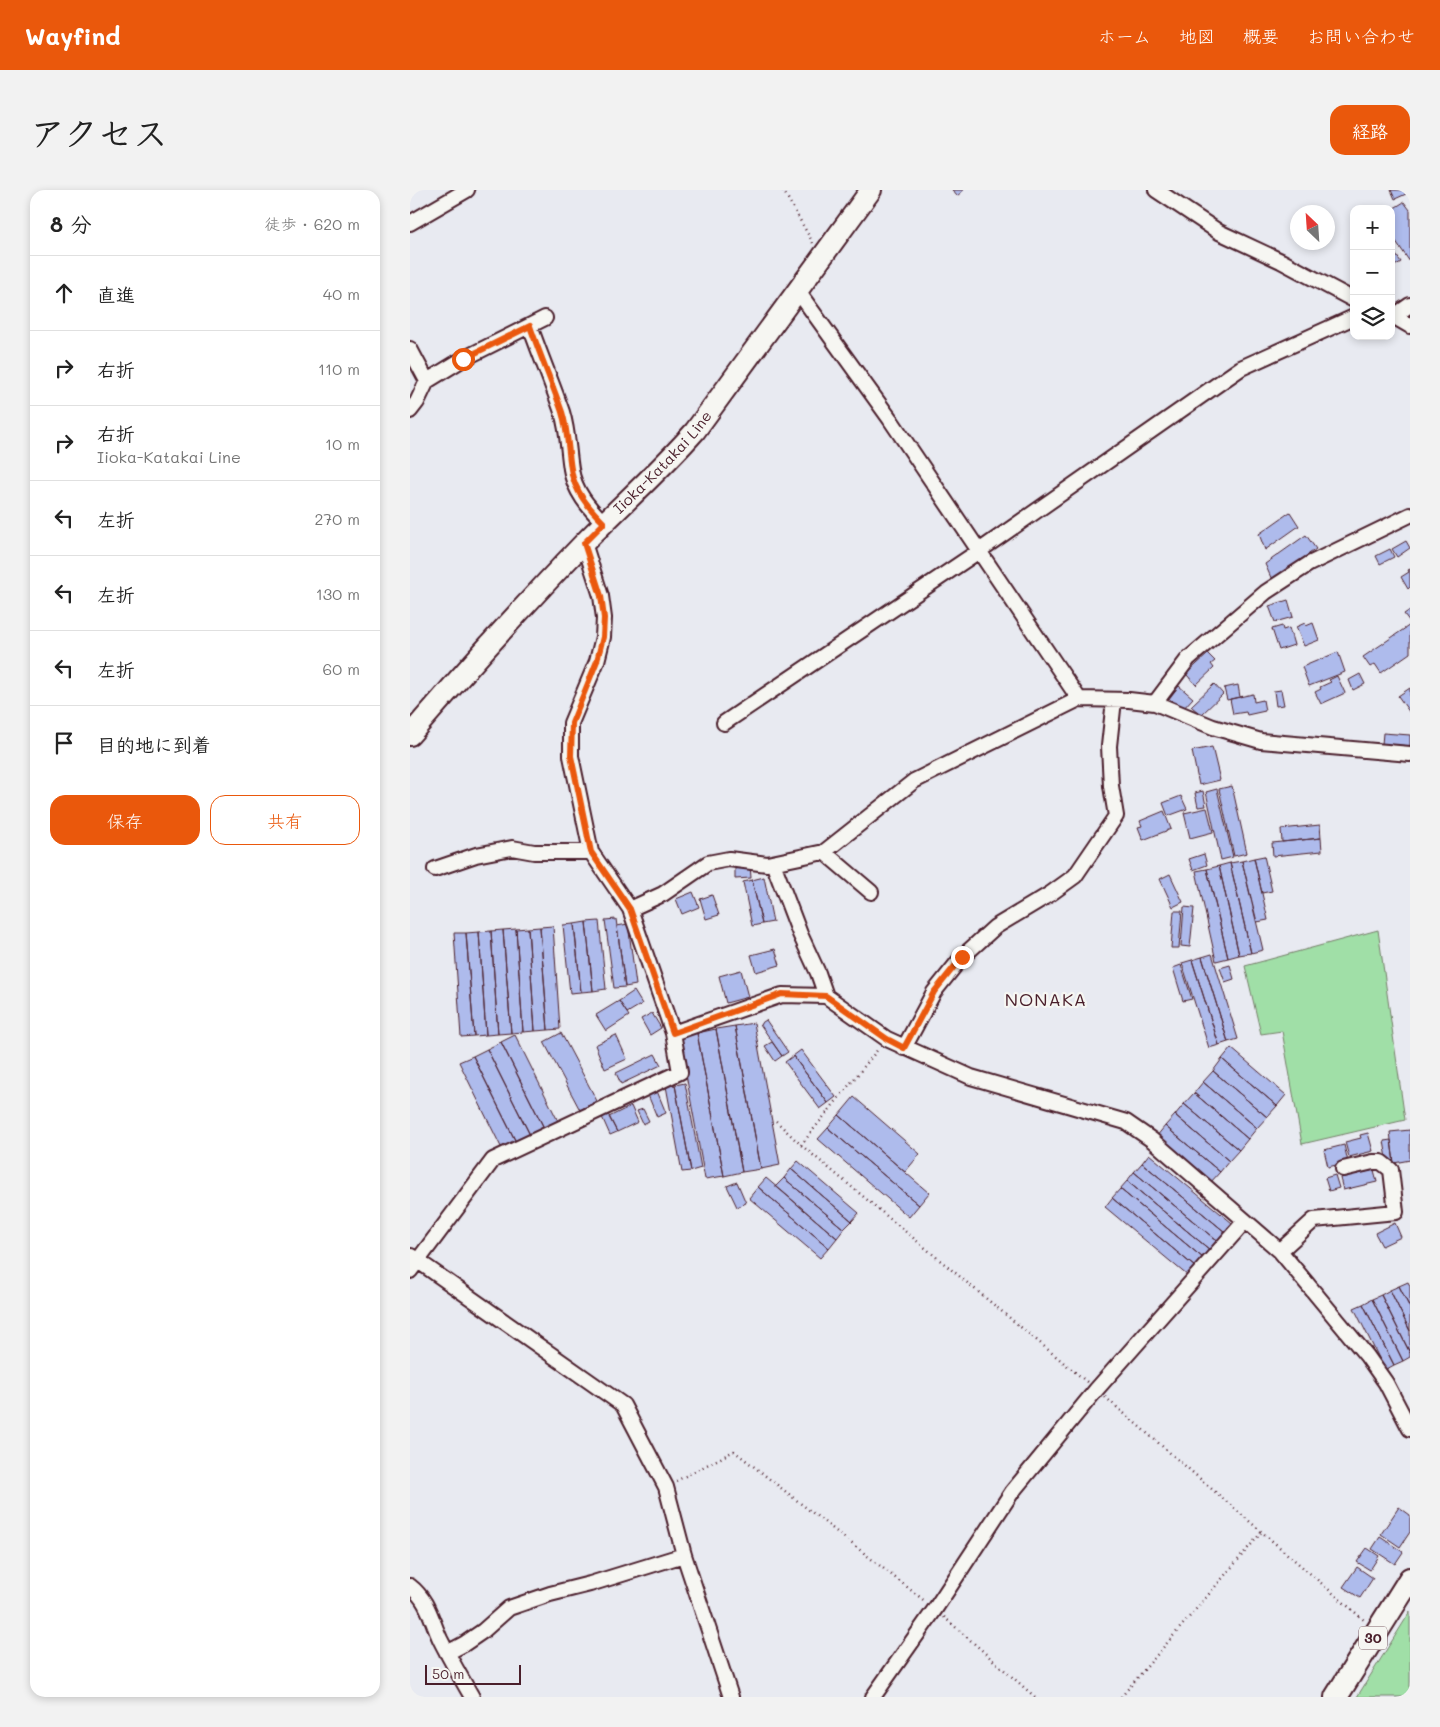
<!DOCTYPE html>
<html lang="ja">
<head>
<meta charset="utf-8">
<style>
  body { margin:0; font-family:Mali,"Klee One",sans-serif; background:#f2f2f2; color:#222 }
  .controls { position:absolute; right:15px; top:15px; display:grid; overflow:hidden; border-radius:10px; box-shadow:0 2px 8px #0003 }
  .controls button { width:45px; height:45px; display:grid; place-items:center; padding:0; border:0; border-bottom:1px solid #e0e0e0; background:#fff; color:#222; font:25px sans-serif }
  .compass { position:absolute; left:880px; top:15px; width:45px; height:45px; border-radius:50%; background:#fff; box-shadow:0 2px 8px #0003; rotate:335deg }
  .scale { position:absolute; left:15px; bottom:12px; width:96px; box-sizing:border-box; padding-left:5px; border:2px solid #4a1f2b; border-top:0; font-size:14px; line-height:18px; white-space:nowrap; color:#4a1f2b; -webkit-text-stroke:4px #f6f6f2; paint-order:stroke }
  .stop { position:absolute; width:15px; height:15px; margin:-11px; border:4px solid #ea580c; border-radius:50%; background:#fff }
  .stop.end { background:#ea580c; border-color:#fff; box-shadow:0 1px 5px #0008 }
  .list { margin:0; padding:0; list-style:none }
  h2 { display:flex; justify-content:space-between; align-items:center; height:65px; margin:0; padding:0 20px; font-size:21px }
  h2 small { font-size:16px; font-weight:400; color:#767676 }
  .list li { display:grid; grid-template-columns:32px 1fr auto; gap:15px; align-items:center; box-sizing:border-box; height:75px; padding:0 20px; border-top:1px solid #e0e0e0 }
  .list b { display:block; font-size:19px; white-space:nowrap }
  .list p { margin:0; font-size:16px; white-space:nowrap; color:#767676 }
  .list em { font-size:16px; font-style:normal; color:#767676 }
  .actions { display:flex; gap:10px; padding:15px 20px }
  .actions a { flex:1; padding:11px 0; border:1px solid #ea580c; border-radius:15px; text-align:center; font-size:18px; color:#ea580c }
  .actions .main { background:#ea580c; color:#fff }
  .icon { flex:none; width:28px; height:28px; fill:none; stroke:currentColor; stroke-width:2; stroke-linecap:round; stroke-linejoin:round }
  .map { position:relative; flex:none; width:1000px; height:1507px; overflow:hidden; border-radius:15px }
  header { display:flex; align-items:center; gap:30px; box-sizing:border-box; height:70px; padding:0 25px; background:#ea580c; color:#fff }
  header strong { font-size:24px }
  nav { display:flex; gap:28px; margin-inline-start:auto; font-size:18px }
  .intro { display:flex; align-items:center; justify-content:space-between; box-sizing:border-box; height:120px; padding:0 30px }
  h1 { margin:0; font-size:35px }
  .button { padding:12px 22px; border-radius:15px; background:#ea580c; color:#fff; font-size:18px; font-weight:700 }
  main { display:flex; gap:30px; padding:0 30px }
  aside { flex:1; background:#fff; border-radius:15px; box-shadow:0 2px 8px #0003 }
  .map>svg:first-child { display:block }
  .green { fill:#a0dfa7; stroke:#757f69 }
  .building { fill:#aebbec; stroke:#4a1f2b }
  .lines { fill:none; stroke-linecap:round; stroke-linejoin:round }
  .street-casing { stroke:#4a1f2b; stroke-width:18 }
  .secondary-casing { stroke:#4a1f2b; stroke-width:24 }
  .primary-casing { stroke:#4a1f2b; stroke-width:26 }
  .path { stroke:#4a1f2b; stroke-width:2.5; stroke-dasharray:1 4; stroke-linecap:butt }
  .street { stroke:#f6f6f2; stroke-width:14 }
  .secondary { stroke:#f6f6f2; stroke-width:20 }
  .primary { stroke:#f6f6f2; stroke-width:22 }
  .route { stroke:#ea580c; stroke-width:6 }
  .labels { text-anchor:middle; stroke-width:4.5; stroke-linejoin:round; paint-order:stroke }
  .shield { fill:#f6f6f2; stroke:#7e6067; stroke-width:1 }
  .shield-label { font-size:14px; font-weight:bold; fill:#4a1f2b }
  .street-label { font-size:15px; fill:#4a1f2b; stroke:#f6f6f2 }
  .quarter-label { font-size:18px; letter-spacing:1px; fill:#4a1f2b; stroke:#f6f6f2 }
</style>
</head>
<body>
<header>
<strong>Wayfind</strong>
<nav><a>ホーム</a><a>地図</a><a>概要</a><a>お問い合わせ</a></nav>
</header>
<div class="intro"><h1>アクセス</h1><a class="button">経路</a></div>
<main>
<aside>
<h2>8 分<small>徒歩 · 620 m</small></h2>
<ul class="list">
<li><svg class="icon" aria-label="ahead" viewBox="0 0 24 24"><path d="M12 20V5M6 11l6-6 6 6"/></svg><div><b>直進</b></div><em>40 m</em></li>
<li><svg class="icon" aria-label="right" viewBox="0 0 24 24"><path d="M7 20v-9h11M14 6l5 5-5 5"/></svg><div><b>右折</b></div><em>110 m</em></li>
<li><svg class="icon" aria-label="right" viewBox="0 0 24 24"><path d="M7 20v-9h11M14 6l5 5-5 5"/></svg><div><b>右折</b><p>Iioka-Katakai Line</p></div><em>10 m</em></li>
<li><svg class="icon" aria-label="left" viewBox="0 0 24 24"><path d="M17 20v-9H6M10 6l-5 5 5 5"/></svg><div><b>左折</b></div><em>270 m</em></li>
<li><svg class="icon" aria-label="left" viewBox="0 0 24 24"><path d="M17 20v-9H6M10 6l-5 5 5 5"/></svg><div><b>左折</b></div><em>130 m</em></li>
<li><svg class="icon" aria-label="left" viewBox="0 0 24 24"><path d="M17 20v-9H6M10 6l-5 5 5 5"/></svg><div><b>左折</b></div><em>60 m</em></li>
<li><svg class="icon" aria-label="arrive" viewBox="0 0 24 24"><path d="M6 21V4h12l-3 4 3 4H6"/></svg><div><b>目的地に到着</b></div></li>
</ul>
<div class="actions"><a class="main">保存</a><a>共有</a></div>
</aside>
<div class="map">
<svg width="1000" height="1507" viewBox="0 0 1000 1507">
  <rect width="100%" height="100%" fill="#e8eaf1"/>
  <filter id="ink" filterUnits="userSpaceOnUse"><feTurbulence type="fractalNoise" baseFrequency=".02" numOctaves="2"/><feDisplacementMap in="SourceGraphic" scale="10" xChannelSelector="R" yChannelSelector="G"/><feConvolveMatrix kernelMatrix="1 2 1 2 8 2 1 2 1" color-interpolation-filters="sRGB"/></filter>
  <g filter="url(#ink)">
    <path class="green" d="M968,740L995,930L892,954L872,841L851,844L835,776Z
      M1000,1422V1507H947Z"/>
    <path class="building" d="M542,0H554L547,6Z
      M981,0H994L996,4L985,9Z
      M994,12L1000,20V72L981,44V20Z
      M981,58L991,72L981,78Z
      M880,322L889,336L855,360L849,344Z
      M896,345L906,359L862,390L855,374Z
      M996,351L1000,358L987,367L982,359Z
      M980,359L984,367L970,374L966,366Z
      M1000,379V397L998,399L991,387L999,382L998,380Z
      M878,410L883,427L865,432L859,416Z
      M1000,420V432L994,424Z
      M895,433L896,436L903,433L909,450L894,456L886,437Z
      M1000,435V463L971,483L965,474L960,477L953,467Z
      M872,436L873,440L879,438L884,455L869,460L862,439Z
      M928,462L935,482L899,496L892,477Z
      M798,464L805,471L801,474L804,478L786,495L776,484Z
      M950,484L955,494L943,500L939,490Z
      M927,486L935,503L911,514L905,502L911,499L910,497L921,492L919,490Z
      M804,494L813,504L791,525L781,516Z
      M828,495L830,507L817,510L814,498Z
      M769,496L783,508L772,520L755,505L760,500L763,503Z
      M1000,498V523L988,506Z
      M871,500L874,515L866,516L864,501Z
      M843,504L844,512L853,510L855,521L837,525L836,522L823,524L820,509Z
      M973,543L1000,545V556L972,554Z
      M802,557L810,590L789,595L782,561Z
      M822,596L837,663L824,666L809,599Z
      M807,599L823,667L811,670L796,602Z
      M793,601L796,616L788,617L785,603Z
      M771,606L777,619L758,626L753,613Z
      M797,618L803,642L780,648L774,623Z
      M754,621L761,639L733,650L728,637L732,636L730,631Z
      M910,635L911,648L872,652L871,639Z
      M911,648L912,661L863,666L862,653Z
      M794,664L797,675L783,680L779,669Z
      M854,666L862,701L852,703L844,668Z
      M844,668L858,730L847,732L832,671Z
      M832,671L853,760L841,763L820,673Z
      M820,673L841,763L829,765L809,676Z
      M340,675L341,688L325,689V676Z
      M809,676L829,765L818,768L797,679Z
      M797,679L818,768L806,771L786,681Z
      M760,684L773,712L763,717L750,689Z
      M354,687L363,732L352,734L342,690Z
      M342,690L352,734L342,736L333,692Z
      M283,702L289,717L272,724L266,709Z
      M302,705L309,725L296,729L290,709Z
      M774,717L784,718L780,757L771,756Z
      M764,721H772L769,758H761Z
      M206,729L215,797L204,798L195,730Z
      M189,731L196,799L183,801L176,732Z
      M176,732L183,801L171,802L164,734Z
      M164,734L171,802L160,803L153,735Z
      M218,734L226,795L215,797L207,736Z
      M143,736L150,839L138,840L130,737Z
      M130,737L138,840L125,841L118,738Z
      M118,738L125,841L113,842L106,739Z
      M106,739L113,842L101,843L93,740Z
      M93,740L101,843L88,844L81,741Z
      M81,741L88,844L76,845L69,742Z
      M69,742L76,845L64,846L56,743Z
      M44,743H56L64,846L51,847Z
      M365,759L370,775L346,782L341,765Z
      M802,764L828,849L818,852L792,767Z
      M792,767L818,852L809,855L782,770Z
      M782,770L809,855L799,858L772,773Z
      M771,775L782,809L773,811L763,778Z
      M820,775L824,789L815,792L810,778Z
      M331,780L338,807L316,813L309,786Z
      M224,801L232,814L217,823L209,811Z
      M209,811L219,826L196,841L186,825Z
      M242,823L251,838L240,845L231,829Z
      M356,830L378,862L372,866L350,834Z
      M344,833L370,975L351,979L325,836Z
      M325,836L351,979L332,982L306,839Z
      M306,839L332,982L314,986L287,843Z
      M151,843L187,911L170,920L134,852Z
      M287,843L314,986L295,989L269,846Z
      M105,845L149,933L135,940L91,852Z
      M206,845L217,869L195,879L185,855Z
      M91,852L135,940L121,947L77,859Z
      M362,852L372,866L365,871L355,856Z
      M821,858L876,905L867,916L812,869Z
      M77,859L121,947L107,954L63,866Z
      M391,860L426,907L418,913L383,866Z
      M245,864L251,875L211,894L206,883Z
      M63,866L107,954L93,961L49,872Z
      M383,866L418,913L410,919L375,872Z
      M812,869L867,916L857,927L803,881Z
      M803,881L857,927L847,938L793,892Z
      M793,892L847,938L838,949L784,903Z
      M275,893L291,978L281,981L265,895Z
      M265,895L281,981L272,982L256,896Z
      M247,901L256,923L247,927L238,905Z
      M784,903L838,949L829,960L774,914Z
      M444,907L510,964L495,982L429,925Z
      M774,914L829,960L819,971L765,925Z
      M221,916L228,932L207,942L199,927Z
      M233,919L239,931L233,934L227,921Z
      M198,924L207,942L200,945L192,927Z
      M429,925L519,1003L509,1015L418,938Z
      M765,925L819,971L810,982L755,936Z
      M755,936L810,982L800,993L746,947Z
      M418,938L509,1015L499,1027L408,949Z
      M1000,940V970L984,973L980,942Z
      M958,943L963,961L939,967L935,952L951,948L950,945Z
      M981,950L984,973L978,974L974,951Z
      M934,955L938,972L918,977L914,960Z
      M739,964L822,1033L815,1042L732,973Z
      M388,971L449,1023L442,1031L381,979Z
      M732,973L815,1042L807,1051L724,982Z
      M381,979L442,1031L434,1039L374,988Z
      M964,980L967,992L933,1000L930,988Z
      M724,982L807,1051L800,1060L717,991Z
      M925,985L929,998L919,1001L915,988Z
      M356,988L427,1048L419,1058L348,997Z
      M374,988L434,1039L427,1048L366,996Z
      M717,991L800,1060L793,1068L710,999Z
      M327,992L336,1013L327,1017L317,996Z
      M348,997L419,1058L410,1068L339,1008Z
      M710,999L793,1068L785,1077L702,1008Z
      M702,1008L785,1077L778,1086L695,1017Z
      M985,1033L991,1047L972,1056L965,1043Z
      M998,1092L1000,1096V1118L989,1096Z
      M989,1096L1000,1118V1141L980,1100Z
      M980,1100L1000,1141V1163L971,1105Z
      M971,1105L1000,1163V1167L993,1171L962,1109Z
      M962,1109L993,1171L984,1175L953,1114Z
      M953,1114L984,1175L975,1180L944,1118Z
      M989,1317L1000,1325V1342L990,1357L971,1344Z
      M970,1347L993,1362L985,1374L962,1359Z
      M957,1358L969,1366L960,1380L947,1372Z
      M947,1377L963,1388L950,1408L933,1397Z"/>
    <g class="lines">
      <defs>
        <path id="street" d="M746,0L809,42L871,71L944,110
          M0,33L57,0
          M387,100L480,229L669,509L719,510L745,513L803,537L851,551L1000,564
          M981,125L1000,136
          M984,126L1000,115
          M120,136C130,165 142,193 152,222C158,241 158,260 161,279C164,301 179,318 194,333
          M0,159L17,191L7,212L0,221
          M17,191L53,169L135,128
          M745,513L778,469L856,402L899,374L1000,325
          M314,533L569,361L831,178L944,127
          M414,662L504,591L669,509
          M363,673L390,744L408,783L416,806
          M25,679L66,665L102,658L124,662H181
          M220,719L253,704L298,673L319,669L357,674L414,662L461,702
          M263,843L372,805L416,806L477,849L561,887L716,932L742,950L870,1061L957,1166L976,1193L1000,1239
          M494,858L524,802L552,767L585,737L640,704L665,686L706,626L701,596L699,556L704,510
          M870,1061L904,1030L986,1022L981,980L971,972H963L933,979
          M1,1066L213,1215L256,1297L274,1365L321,1507
          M0,1081L83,970L270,882L263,843L220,719L181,662L161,566V533L187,471L193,447L194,428L191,406L174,353
          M0,1396C18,1410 21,1429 30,1449C40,1469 51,1488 62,1507
          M37,1463L54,1454L73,1441L99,1418L140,1404L180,1394L274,1365
          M463,1507L525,1419L602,1302L686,1200L835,1031"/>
        <g id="secondary">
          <path id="s1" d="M0,545C56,480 113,416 173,354C210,316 250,281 285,241L461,0"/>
        </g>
        <path id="primary" d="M926,1507L1000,1389"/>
      </defs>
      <use href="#street" class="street-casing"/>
      <use href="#secondary" class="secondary-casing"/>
      <use href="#primary" class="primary-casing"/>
      <path class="path" d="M373,0L403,53
        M366,931L391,955L677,1192
        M391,955L469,858
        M695,1207L954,1430
        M266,1291L324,1261L516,1412
        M534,1427L625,1507
        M711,1507L851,1343"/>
      <use href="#street" class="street"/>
      <use href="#secondary" class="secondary"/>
      <use href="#primary" class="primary"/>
    </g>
  </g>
  <g class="lines" filter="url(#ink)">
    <path class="route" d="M53,169L120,136C130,165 142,193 152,222C158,241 158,260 161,279C164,301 179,318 194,333L174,353L191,406L194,428L193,447L187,471L162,533L161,566L181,662L220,719L263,843L372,804L416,806L477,849L494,858L524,802L552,767"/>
  </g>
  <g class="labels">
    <rect class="shield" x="949" y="1436.5" width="28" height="23" rx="4"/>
    <g class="shield-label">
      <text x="963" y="1453">30</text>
    </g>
    <g class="street-label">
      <text dy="5" stroke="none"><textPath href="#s1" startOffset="372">Iioka-Katakai Line</textPath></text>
    </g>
    <g class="quarter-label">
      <text x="636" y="816">NONAKA</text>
    </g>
  </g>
</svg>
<div class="controls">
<button>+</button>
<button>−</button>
<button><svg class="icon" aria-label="layers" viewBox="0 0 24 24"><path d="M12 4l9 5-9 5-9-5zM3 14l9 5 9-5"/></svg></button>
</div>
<svg class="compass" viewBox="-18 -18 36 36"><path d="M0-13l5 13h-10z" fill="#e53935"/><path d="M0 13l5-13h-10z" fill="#767676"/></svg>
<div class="scale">50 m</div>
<div class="stop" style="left:53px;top:169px"></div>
<div class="stop end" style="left:552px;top:767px"></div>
</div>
</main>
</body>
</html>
